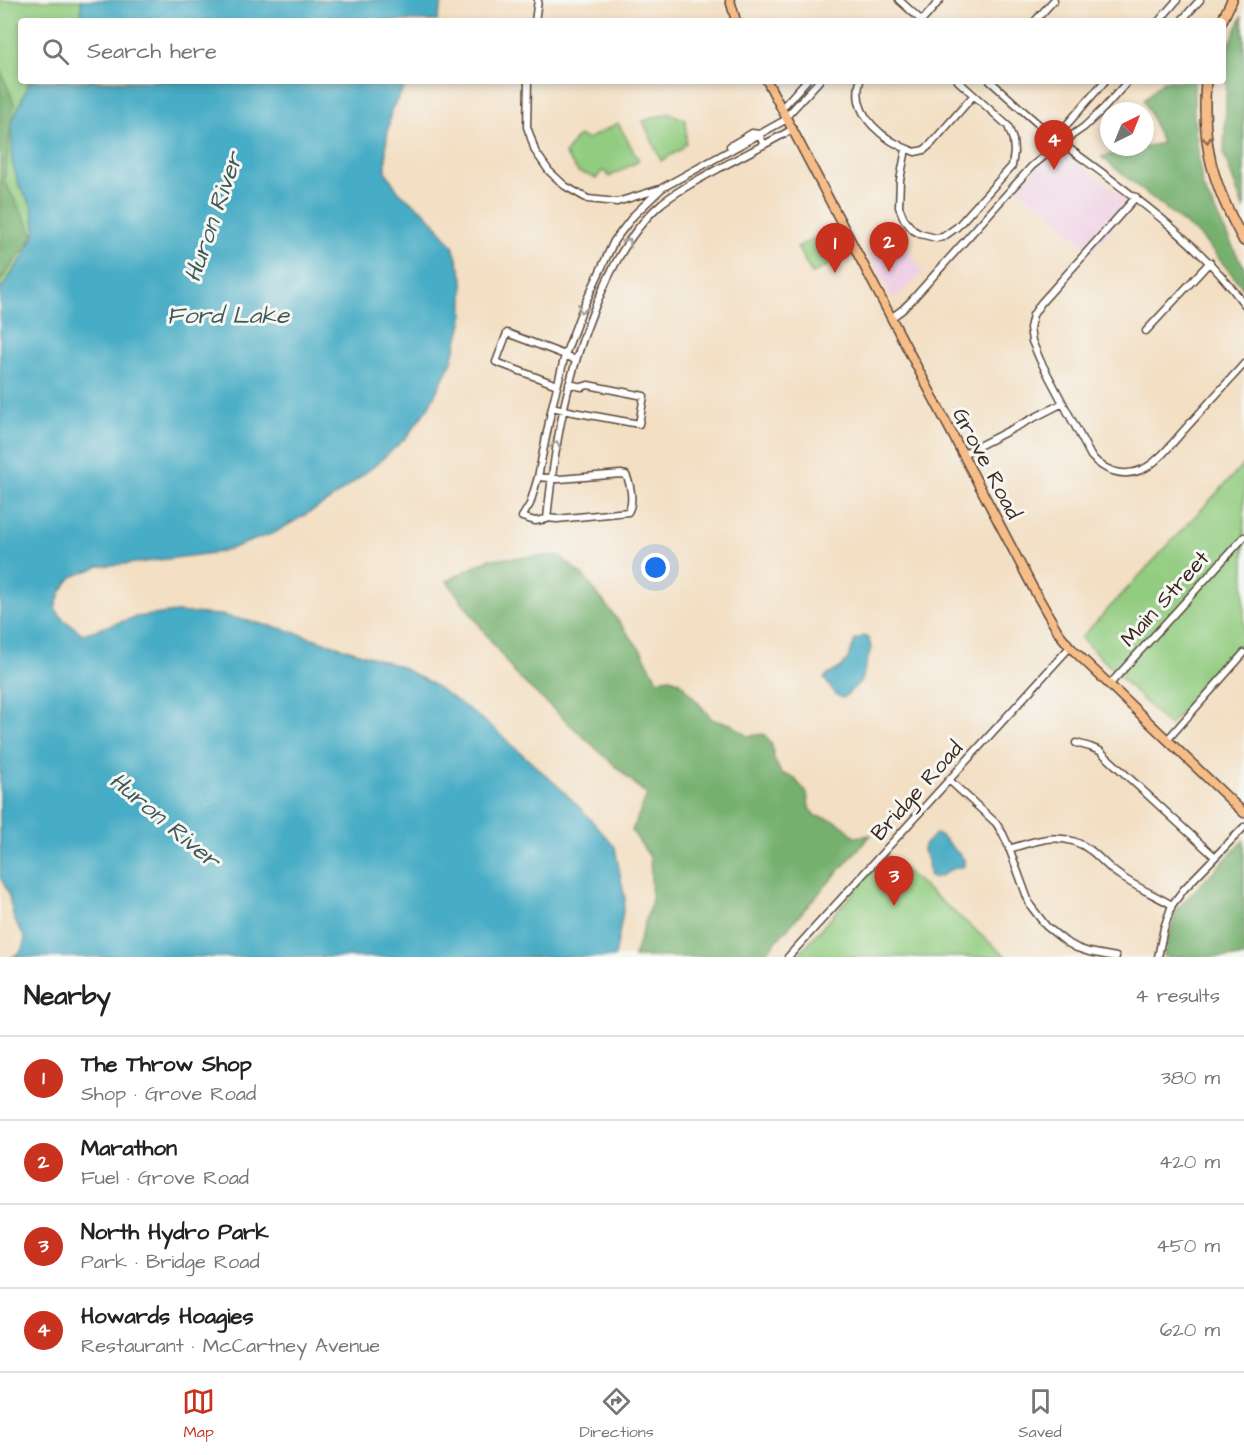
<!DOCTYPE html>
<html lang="en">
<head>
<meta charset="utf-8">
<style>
  body { margin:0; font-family:"Architects Daughter",sans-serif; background:#f6f6f6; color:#222 }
  .compass { position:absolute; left:1100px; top:102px; width:54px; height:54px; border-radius:50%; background:#fff; box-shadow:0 3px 9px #0003; rotate:43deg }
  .you { position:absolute; left:656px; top:568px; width:21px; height:21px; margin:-15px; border:4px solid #fff; border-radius:50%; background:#1a73e8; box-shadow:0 0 0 9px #1a73e833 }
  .badge { display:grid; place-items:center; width:39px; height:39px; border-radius:50%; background:#c8321e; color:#fff; font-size:20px; font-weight:700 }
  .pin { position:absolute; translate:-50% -50px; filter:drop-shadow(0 2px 3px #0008) }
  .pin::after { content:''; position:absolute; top:32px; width:21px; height:18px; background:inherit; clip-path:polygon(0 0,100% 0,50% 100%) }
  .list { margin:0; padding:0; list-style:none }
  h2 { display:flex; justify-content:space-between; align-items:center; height:78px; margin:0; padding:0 24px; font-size:26px }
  h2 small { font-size:20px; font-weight:400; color:#767676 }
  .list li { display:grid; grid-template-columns:39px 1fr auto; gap:18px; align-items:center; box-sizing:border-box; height:84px; padding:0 24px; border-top:2px solid #e0e0e0 }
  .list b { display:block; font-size:22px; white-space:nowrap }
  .list p { margin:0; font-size:20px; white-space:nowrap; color:#767676 }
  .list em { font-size:20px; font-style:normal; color:#767676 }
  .icon { flex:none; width:33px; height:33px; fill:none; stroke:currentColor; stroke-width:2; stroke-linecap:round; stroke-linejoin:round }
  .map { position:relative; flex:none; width:1244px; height:957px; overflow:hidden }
  .search { position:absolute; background:#fff; box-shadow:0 3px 9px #0003; left:18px; right:18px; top:18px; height:66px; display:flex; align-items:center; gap:15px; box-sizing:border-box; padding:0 21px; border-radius:6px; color:#767676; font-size:22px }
  .sheet { height:414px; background:#fff }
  nav { display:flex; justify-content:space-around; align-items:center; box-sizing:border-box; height:84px; border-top:2px solid #e0e0e0; background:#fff; font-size:16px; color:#767676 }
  nav a { display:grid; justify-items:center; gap:3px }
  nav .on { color:#c8321e }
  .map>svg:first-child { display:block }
  .built { fill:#f0d0e5 }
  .green { fill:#92cc80; stroke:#667b4f; stroke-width:1.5 }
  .forest { fill:#75b06e; stroke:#586d46; stroke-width:1.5 }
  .water { fill:#46acc5; stroke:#406b72; stroke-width:1.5 }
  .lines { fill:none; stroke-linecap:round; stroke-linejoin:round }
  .minor-casing { stroke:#574537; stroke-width:9 }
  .major-casing { stroke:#574537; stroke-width:11 }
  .highway-casing { stroke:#574537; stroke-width:12 }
  .minor { stroke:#fff; stroke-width:6 }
  .major { stroke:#f7bd88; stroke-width:8 }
  .highway { stroke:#f7bd88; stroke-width:9 }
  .oneway { stroke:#906c4e }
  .oneway2 { stroke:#a79f9a }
  .labels { text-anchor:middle; stroke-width:6; stroke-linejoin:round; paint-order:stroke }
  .street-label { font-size:22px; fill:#3b2a1e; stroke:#f6f6f2 }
  .water-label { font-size:24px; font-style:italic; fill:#3f5858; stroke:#f6f6f2 }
</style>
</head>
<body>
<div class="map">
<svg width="1244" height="957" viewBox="0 0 1244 957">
  <rect width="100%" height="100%" fill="#f6f6f2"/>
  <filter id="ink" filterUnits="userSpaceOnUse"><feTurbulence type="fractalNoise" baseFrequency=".0167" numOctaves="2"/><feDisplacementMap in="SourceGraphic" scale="12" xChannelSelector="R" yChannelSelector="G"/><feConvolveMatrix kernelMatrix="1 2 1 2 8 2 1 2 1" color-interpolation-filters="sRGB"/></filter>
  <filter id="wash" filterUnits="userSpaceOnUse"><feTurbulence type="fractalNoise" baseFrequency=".008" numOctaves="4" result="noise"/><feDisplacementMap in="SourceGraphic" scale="24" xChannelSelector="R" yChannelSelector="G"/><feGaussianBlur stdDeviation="1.35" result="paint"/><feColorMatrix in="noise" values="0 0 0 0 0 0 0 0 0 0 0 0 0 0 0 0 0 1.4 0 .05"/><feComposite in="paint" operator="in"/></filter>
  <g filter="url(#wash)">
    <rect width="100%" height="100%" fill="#f3dfc3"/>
    <path class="built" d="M1063,152L1135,206L1122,217L1092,252L1038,202L1036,204L1018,188L1038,166Z
      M899,231L923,273L893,299L867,249Z"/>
    <path class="green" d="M0,0H81L82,21H21V81H30L12,122L19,186L32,206L36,231L24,256L0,291Z
      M669,113L686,120V143L680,150L661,161L643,121Z
      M618,123L639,161L609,177L606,172L602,171L596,179L591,176L578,172L565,154L576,138L579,136L588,139Z
      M826,232L841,259L812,274L797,247Z
      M1244,464V643L1169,726L1081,638Z
      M887,855L1007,957H796Z"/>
    <path class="forest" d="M1242,16L1244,40V210L1224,155L1228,48Z
      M0,69L14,103L4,181L34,235L0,281Z
      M1163,81H1194V118L1202,185L1238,257L1244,266V289L1201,237L1101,157L1162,143L1144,100Z
      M559,555L586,579L642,652L657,680L670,678L679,681L713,720L731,724L747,736L764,734L772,745L774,759L781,773L794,778L807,793L809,807L815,816C836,819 841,823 855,837L871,835L762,957H634L652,900L650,857L632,831L647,795L516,675L447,581L489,559Z
      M1244,840V957H1163L1177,909Z"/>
    <path class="water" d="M81,0H443L437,21H82Z
      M30,81H408L391,110L386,145V172L397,190L427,214L453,246L463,278V319L452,361L429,406L406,438L372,468L327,502L274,533L221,552L136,563L100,566L72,577L61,591L55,608L63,619L83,634L136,617L176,612L221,615L284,629L337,646L399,666L432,684L467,708L492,727L560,788L583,811L615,847L625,900L615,957H12L16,955L22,950L25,939L14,919L8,892L0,877V291L24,256L36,231L32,206L19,186L12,162V122Z
      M864,636L869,639L871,648L861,681L843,698L836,695L824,678C828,674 832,673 837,670C848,664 851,651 855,640Z
      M935,834L941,836L964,859V866L949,870L941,876L932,878L929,874L928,860L923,851L924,845Z"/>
  </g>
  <g filter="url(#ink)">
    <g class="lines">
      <defs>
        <path id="minor" d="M899,0L922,21
          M535,21L538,0
          M922,21L940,0
          M1035,21L1054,0
          M1159,21L1177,0
          M1181,21L1200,0
          M528,81L527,127L531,138L535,151L549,171L565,186L588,199L617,202L660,189
          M860,81C850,116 886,142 915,152L924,150L931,144L973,96
          M990,81C1014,102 1037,125 1063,144C1129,193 1195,237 1244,304
          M782,108L806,81
          M786,117L819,81
          M787,119L662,188L634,215L614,241L582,310L565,355L552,407L538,477L530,504L522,517L535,521L547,519C555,440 569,362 603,289C617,257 635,226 662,203C679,190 697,180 716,170C742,156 768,143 793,129
          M1055,138L1105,81
          M730,146L752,133L759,134L764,145
          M906,149L900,180L899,207L904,219L913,230L920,234L936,238L943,237L957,227L1012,166L1014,152L1013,140L1008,126L958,81
          M1136,197L1041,303L1033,315L1030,328L1032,341L1040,360L1091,456C1103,470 1122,478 1141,470C1157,464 1173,442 1185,429C1204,408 1224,386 1244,364
          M891,318L902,310L912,300L1032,166L1061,143L1084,127L1104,108L1128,81
          M1146,331L1210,262
          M557,385L496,362L507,333L565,355L575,360
          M552,407L573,412L639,424L644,396L588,385L582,387L569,384
          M963,454L1063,403
          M538,477L560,479L621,474L626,475C631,485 634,503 628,512L557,519L547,518
          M1110,684L1244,537
          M1168,739L1244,653
          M1076,743L1090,747L1100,751L1215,857
          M949,780L996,823L1003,834L1008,845L1030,905L1046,926L1066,942L1077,948L1089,952L1116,957
          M1009,849C1037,840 1064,830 1090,850C1100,857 1108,868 1119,875C1135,887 1155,895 1172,905
          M788,957L1070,647
          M1158,957L1164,928L1172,905L1184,889L1244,827"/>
        <path id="major" d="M730,0L736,21
          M767,81L1033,588L1058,632L1070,647L1244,813"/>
        <path id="highway" d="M1222,21L1232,0
          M1206,81C1201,146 1213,185 1244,241"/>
      </defs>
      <use href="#minor" class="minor-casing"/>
      <use href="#major" class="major-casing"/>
      <use href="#highway" class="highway-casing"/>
      <use href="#minor" class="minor"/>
      <use href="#major" class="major"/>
      <use href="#highway" class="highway"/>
    </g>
    <defs><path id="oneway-chevron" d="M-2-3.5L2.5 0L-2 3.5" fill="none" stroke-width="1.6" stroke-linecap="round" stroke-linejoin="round" transform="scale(1.5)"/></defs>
    <use class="oneway" href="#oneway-chevron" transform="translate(1207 139) rotate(82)"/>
    <g class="oneway2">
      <use href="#oneway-chevron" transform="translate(628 242) rotate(-56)"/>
      <use href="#oneway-chevron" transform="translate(582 309) rotate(112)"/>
      <use href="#oneway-chevron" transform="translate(556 445) rotate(-79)"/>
    </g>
  </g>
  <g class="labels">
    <g class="street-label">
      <text transform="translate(988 463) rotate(62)" y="8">Grove Road</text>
      <text transform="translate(1164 598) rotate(-48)" y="8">Main Street</text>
      <text transform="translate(916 790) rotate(-48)" y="8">Bridge Road</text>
    </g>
    <g class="water-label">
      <text transform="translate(213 217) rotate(-71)" y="8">Huron River</text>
      <text x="228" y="323">Ford Lake</text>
      <text transform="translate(165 820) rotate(40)" y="8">Huron River</text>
    </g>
  </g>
</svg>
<svg class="compass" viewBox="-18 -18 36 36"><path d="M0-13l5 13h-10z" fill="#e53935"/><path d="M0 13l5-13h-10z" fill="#767676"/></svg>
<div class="you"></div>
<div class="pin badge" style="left:835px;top:273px">1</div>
<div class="pin badge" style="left:889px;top:272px">2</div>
<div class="pin badge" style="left:894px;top:906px">3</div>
<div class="pin badge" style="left:1054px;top:170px">4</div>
<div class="search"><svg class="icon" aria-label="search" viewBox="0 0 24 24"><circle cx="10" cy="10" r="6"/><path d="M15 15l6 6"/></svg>Search here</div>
</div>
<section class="sheet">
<h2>Nearby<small>4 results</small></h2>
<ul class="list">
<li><span class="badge">1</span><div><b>The Throw Shop</b><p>Shop · Grove Road</p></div><em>380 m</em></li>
<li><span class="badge">2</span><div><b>Marathon</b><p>Fuel · Grove Road</p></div><em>420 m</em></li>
<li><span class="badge">3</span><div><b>North Hydro Park</b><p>Park · Bridge Road</p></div><em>450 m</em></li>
<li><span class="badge">4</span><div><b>Howards Hoagies</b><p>Restaurant · McCartney Avenue</p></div><em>620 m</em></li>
</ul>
</section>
<nav>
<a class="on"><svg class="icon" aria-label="map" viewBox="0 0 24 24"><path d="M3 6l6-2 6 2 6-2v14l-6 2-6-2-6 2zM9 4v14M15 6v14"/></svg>Map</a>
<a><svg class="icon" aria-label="directions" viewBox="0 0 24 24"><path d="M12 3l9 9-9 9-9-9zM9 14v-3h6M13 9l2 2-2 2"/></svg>Directions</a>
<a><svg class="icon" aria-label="saved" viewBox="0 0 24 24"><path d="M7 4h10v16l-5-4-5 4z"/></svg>Saved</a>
</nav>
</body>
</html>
